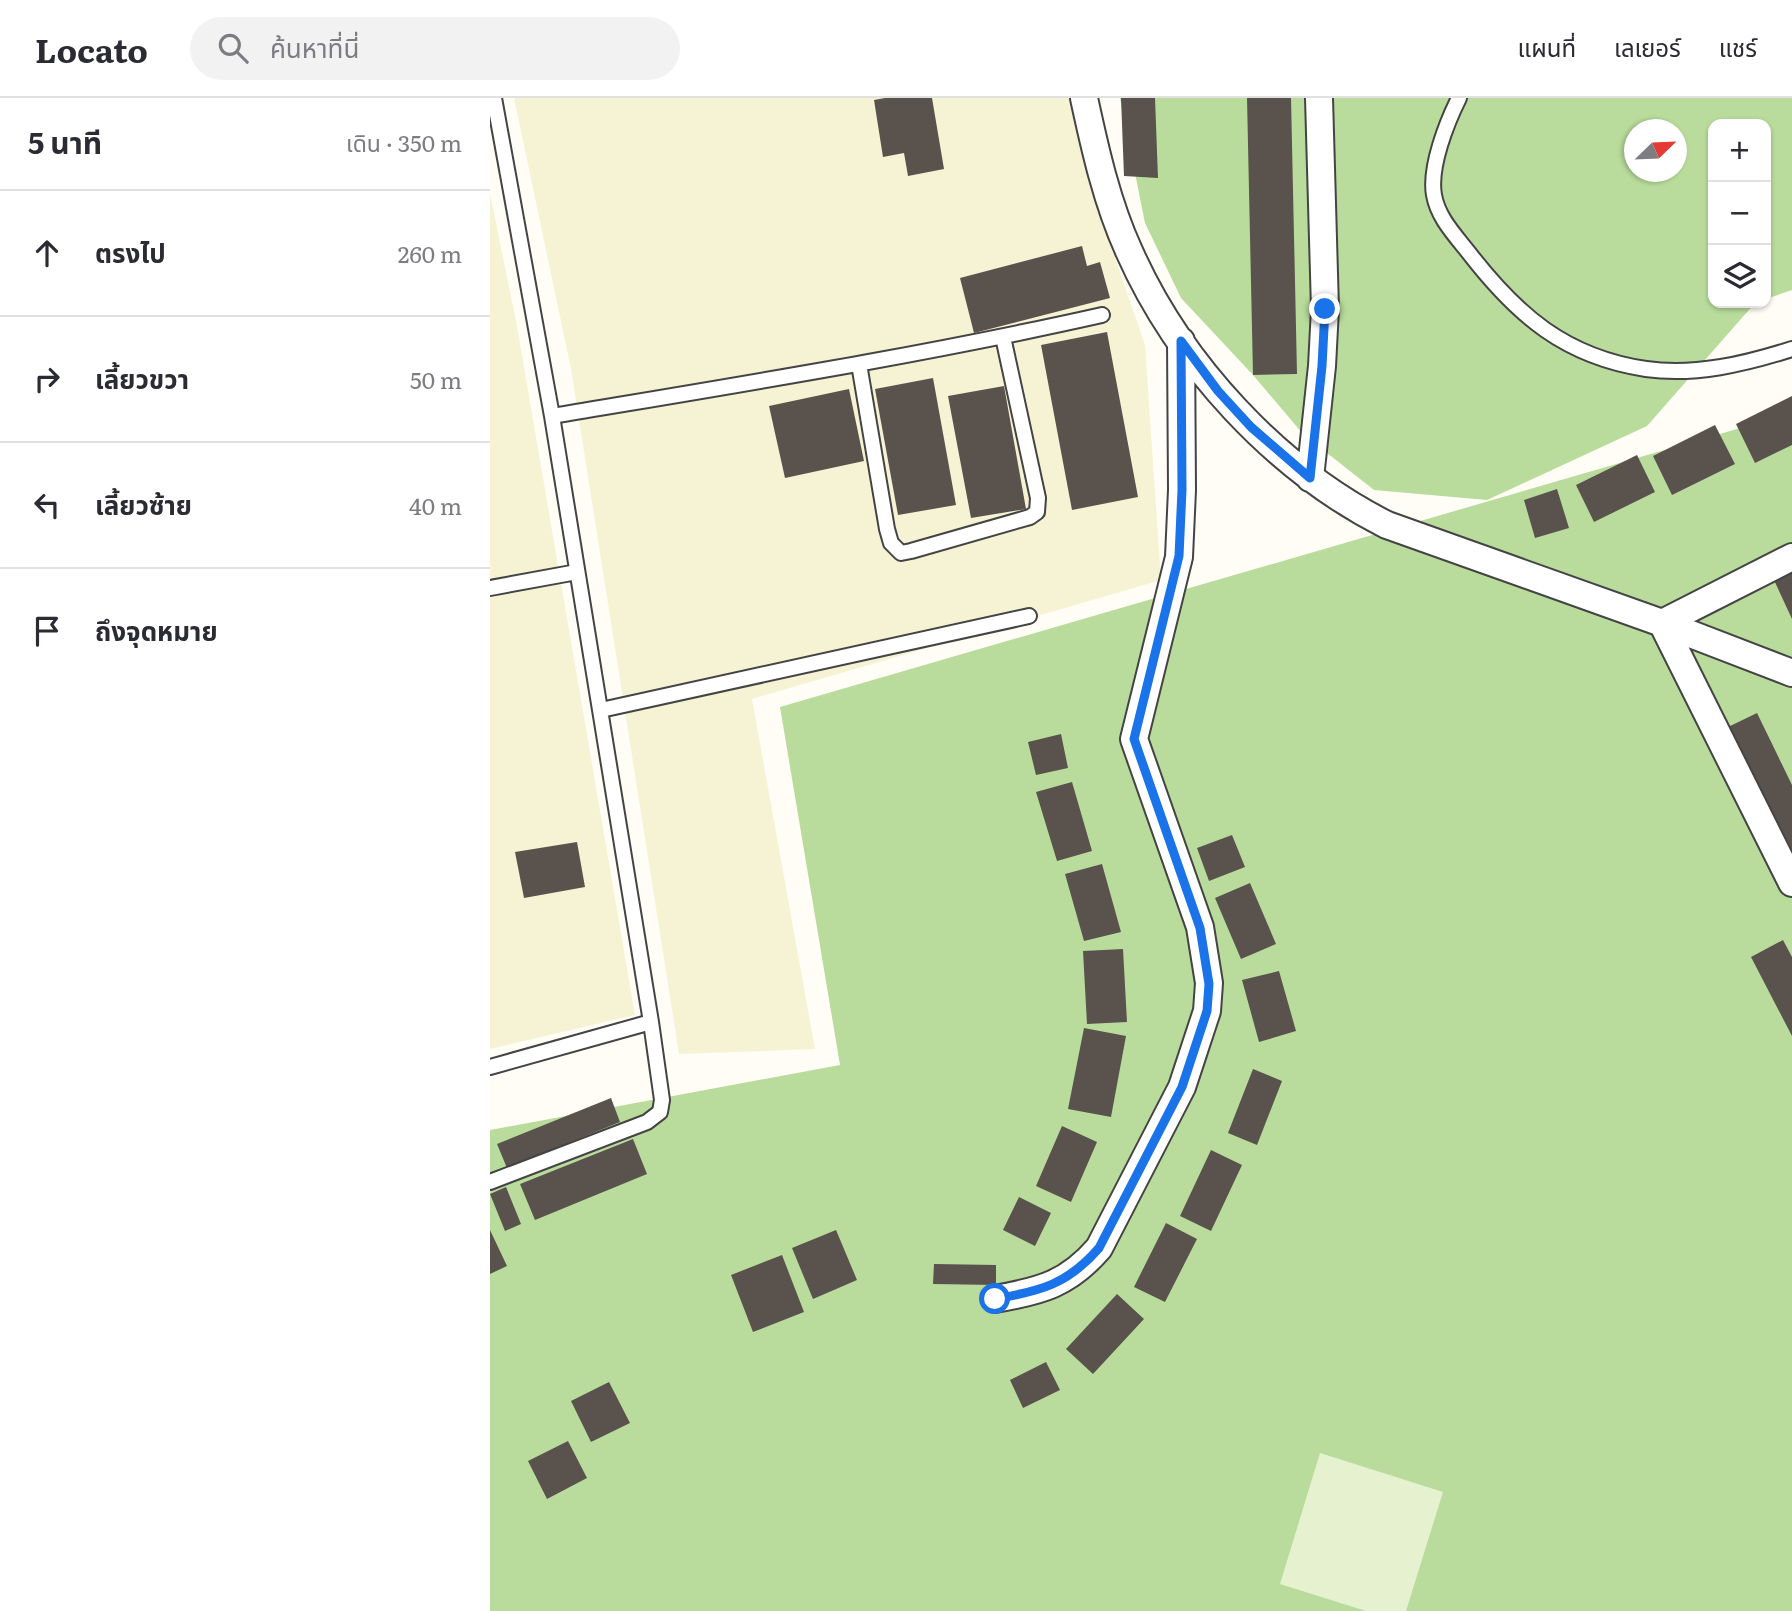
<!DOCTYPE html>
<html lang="th">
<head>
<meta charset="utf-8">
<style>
  body { margin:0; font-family:Literata,"Noto Sans Thai",serif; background:#f2f2f3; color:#2b2b33 }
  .controls { position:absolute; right:21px; top:21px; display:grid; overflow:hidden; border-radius:14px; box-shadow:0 2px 5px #0004 }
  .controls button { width:63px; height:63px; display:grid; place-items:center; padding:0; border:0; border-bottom:2px solid #e1e1e2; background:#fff; color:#2b2b33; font:35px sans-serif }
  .compass { position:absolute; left:1134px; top:21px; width:63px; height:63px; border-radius:50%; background:#fff; box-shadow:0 2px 5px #0004; rotate:67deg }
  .stop { position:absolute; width:21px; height:21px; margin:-16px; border:5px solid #1a73e8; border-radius:50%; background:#fff }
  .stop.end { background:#1a73e8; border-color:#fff; box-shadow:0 2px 7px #0008 }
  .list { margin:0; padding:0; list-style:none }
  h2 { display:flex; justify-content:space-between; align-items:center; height:91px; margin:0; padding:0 28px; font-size:30px }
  h2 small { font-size:23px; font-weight:400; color:#7c7c81 }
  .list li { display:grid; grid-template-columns:46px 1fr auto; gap:21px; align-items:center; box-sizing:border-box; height:126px; padding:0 28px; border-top:2px solid #e1e1e2 }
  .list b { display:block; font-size:26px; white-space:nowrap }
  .list em { font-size:23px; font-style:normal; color:#7c7c81 }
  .icon { flex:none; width:38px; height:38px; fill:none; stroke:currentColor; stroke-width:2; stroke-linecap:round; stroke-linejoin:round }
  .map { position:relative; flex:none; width:1302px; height:1513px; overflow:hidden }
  header { display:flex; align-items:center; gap:42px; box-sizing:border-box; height:98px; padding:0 35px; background:#fff; border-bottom:2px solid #e1e1e2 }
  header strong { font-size:33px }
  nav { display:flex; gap:38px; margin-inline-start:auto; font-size:24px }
  .search { width:490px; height:63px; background:#f2f2f3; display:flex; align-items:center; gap:18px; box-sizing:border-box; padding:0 24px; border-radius:38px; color:#7c7c81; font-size:26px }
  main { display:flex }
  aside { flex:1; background:#fff }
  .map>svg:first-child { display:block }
  .farmland { fill:#f6f3d4 }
  .forest { fill:#b9dc9c; fill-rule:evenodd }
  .pitch { fill:#e6f2cf }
  .building { fill:#5a524d }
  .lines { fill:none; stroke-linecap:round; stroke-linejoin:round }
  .lane-casing { stroke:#444; stroke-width:18 }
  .street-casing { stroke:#444; stroke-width:30 }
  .lane { stroke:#fff; stroke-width:14 }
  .street { stroke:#fff; stroke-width:26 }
  .route { stroke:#1a73e8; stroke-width:9 }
</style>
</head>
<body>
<header>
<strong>Locato</strong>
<div class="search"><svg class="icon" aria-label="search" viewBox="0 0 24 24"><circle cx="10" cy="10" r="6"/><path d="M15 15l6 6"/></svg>ค้นหาที่นี่</div>
<nav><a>แผนที่</a><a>เลเยอร์</a><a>แชร์</a></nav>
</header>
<main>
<aside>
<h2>5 นาที<small>เดิน · 350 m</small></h2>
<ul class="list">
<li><svg class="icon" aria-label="ahead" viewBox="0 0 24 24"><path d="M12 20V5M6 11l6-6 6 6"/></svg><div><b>ตรงไป</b></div><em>260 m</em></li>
<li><svg class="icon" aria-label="right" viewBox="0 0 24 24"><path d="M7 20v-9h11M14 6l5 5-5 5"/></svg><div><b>เลี้ยวขวา</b></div><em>50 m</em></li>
<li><svg class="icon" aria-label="left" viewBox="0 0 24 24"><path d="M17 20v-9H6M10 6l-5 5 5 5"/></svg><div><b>เลี้ยวซ้าย</b></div><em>40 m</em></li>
<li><svg class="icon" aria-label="arrive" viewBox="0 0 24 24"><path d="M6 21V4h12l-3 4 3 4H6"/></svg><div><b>ถึงจุดหมาย</b></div></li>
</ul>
</aside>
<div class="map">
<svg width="1302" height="1513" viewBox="0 0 1302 1513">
  <rect width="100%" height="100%" fill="#fffdf5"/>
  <path class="farmland" d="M24,0H580L603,95L655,247L671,482L262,601L325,951L189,956L81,271Z
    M0,96L27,228L145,917L0,951Z"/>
  <path class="forest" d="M630,0H1302V192L1276,201V26H1223V205H1265L1157,328L997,402L884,392L813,336L763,277L691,200L655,125ZM1144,32H1186V74H1144Z
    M1302,315V1513H0V1032L350,967L290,609Z"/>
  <path class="pitch" d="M830,1355L953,1394L916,1513H876L790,1486Z"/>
  <path class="building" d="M395,0H442L454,71L418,78L414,55L393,59L384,2Z
    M631,0H665L668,80L634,78Z
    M757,0H801L807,276L763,277Z
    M592,148L597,168L610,164L620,200L484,235L470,180Z
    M617,234L648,399L582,412L551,247Z
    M443,280L466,407L408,417L385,291Z
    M514,288L536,411L481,420L458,298Z
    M359,291L374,363L295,380L279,308Z
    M1302,298V347L1265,365L1246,326Z
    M1225,327L1245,366L1182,397L1163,358Z
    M1147,357L1165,394L1104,424L1086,387Z
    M1067,391L1079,430L1045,440L1034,402Z
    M1302,473V521L1284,482Z
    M1267,615L1302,687V765L1236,630Z
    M571,636L578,670L546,677L538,644Z
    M582,684L602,753L567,763L546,694Z
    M742,737L755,769L719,783L707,750Z
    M87,744L95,789L34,800L25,754Z
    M612,766L631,834L594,843L575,776Z
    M760,785L786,846L751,861L725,800Z
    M1293,842L1302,859V938L1261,859Z
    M633,851L637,924L597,926L593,853Z
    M789,873L806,933L769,944L752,882Z
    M594,930L636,938L621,1019L578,1011Z
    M763,971L792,983L767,1047L738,1035Z
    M121,1000L130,1024L17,1070L7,1046Z
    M572,1028L607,1044L581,1104L546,1088Z
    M143,1041L157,1076L45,1122L30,1086Z
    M721,1052L752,1067L721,1133L690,1118Z
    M16,1089L31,1126L15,1133L0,1096Z
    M529,1099L561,1115L545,1148L513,1132Z
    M676,1125L707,1141L675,1204L644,1189Z
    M0,1132L17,1168L0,1176Z
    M346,1132L367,1182L323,1201L302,1150Z
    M292,1157L314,1214L263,1234L241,1177Z
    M444,1166L506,1167V1187L443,1186Z
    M627,1196L654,1221L603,1276L576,1251Z
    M556,1264L570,1292L533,1310L520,1282Z
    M119,1284L140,1325L101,1344L81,1303Z
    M78,1343L97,1380L57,1401L38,1363Z"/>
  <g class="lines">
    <defs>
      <path id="lane" d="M969,0C957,24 939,69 944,97C948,120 965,137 979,155C1027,217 1075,259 1156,271C1205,278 1255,266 1302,251
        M369,266L397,431L401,445L411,455L421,453L540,419L547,414L548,400L513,239
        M62,318C246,287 430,258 612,217
        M0,490L87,474
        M111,612L539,518
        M0,969L161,924
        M0,1084L157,1024L170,1014L172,1002L161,924L62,318L4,0"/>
      <path id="street" d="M594,0C605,51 617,105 639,153C689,266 787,372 897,427L1172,525L1302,575
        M820,380L832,268L835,211L829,0
        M1302,459L1172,525L1302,785
        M505,1201C551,1193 578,1186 609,1150L692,989L717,913L719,885L710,829L644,641L689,459L692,392L691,243"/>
    </defs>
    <use href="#lane" class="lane-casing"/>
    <use href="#street" class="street-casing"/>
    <use href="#lane" class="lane"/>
    <use href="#street" class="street"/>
  </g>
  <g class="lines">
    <path class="route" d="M505,1201C551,1193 578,1186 609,1150L692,989L717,913L719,886L710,830L644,641L689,458L692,392L691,243L728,293L761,329L820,380L832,268L835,211"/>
  </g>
</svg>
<div class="controls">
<button>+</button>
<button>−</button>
<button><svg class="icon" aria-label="layers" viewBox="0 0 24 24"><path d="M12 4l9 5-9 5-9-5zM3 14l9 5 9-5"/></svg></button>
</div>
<svg class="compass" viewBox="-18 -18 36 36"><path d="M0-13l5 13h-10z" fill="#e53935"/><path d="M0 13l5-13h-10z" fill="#7c7c81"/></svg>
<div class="stop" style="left:505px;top:1201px"></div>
<div class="stop end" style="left:835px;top:211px"></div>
</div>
</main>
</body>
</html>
